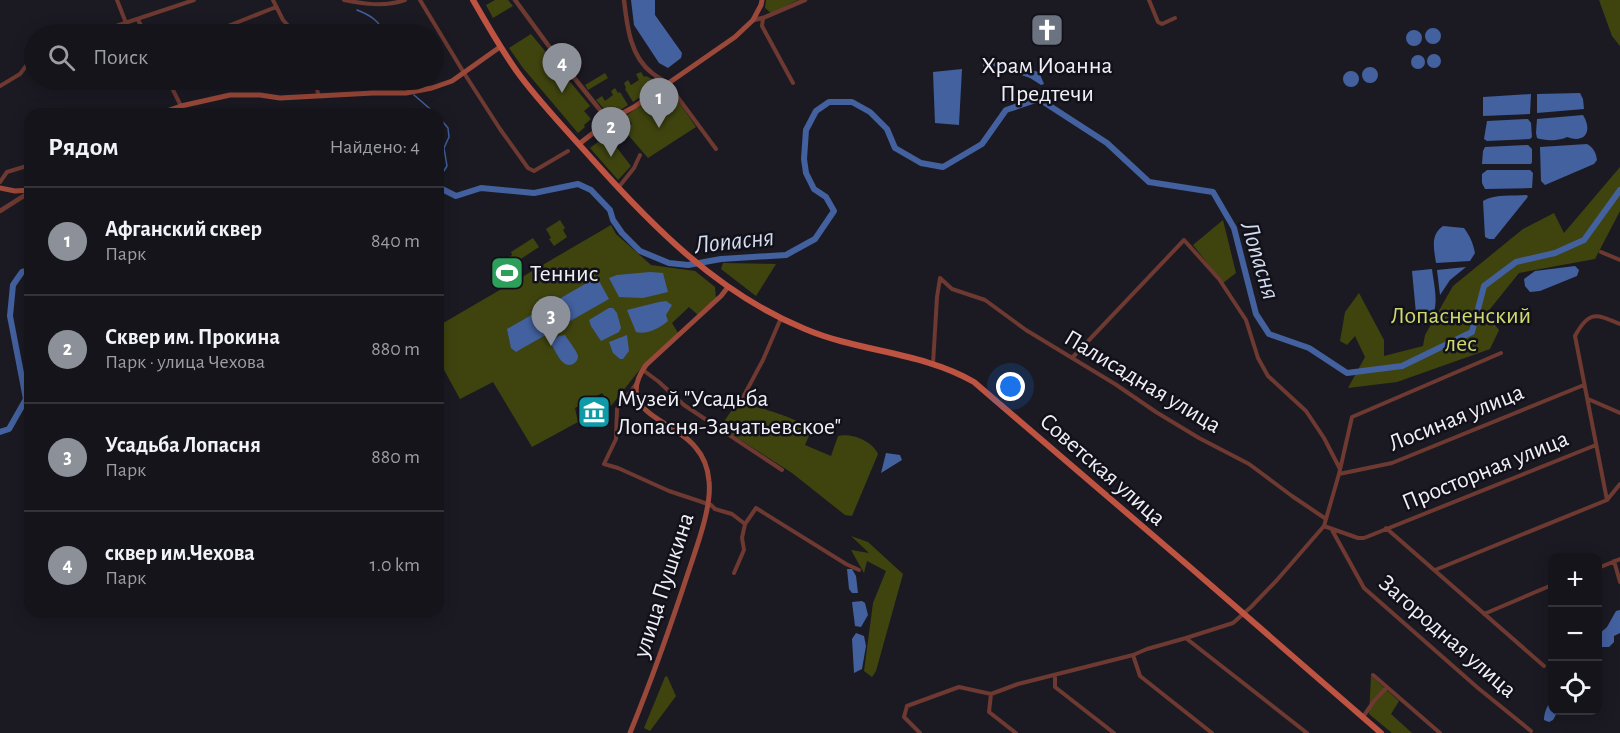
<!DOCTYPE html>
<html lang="ru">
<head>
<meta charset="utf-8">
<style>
  body { margin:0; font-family:"Alegreya Sans",sans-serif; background:#212127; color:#f1f3f6 }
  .controls { position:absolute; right:18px; bottom:18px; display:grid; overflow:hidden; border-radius:12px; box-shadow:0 3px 15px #0003 }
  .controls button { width:54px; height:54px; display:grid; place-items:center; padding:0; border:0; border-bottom:2px solid #333339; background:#14141a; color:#f1f3f6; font:30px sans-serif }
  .you { position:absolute; left:1011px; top:387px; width:21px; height:21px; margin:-15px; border:4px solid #fff; border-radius:50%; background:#1a73e8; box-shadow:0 0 0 9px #1a73e833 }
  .badge { display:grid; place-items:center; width:39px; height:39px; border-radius:50%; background:#8c9099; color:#fff; font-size:20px; font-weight:700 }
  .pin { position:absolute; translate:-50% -50px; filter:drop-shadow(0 2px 3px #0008) }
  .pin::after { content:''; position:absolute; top:32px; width:21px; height:18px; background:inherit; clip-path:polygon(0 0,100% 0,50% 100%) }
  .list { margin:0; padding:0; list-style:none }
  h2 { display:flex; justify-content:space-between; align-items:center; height:78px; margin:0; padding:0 24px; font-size:26px }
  h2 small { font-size:20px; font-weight:400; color:#9d9ea2 }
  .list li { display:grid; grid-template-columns:39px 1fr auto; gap:18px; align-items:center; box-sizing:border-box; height:108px; padding:0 24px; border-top:2px solid #333339 }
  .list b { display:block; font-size:22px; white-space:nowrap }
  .list p { margin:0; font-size:20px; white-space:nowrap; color:#9d9ea2 }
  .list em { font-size:20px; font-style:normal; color:#9d9ea2 }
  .icon { flex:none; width:33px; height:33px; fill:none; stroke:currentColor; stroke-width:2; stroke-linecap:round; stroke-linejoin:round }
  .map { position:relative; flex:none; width:1620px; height:733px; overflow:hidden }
  .search { position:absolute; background:#14141a; box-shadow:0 3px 15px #0003; left:24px; top:24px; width:420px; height:66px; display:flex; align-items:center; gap:15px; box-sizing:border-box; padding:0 21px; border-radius:33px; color:#9d9ea2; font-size:22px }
  .panel { position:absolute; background:#14141a; box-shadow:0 3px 15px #0003; left:24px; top:108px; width:420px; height:510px; border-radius:18px }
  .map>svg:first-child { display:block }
  .green { fill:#3f440f }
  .water { fill:#43619f }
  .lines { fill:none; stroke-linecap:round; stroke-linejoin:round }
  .stream { stroke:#43619f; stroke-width:1.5 }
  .river { stroke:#43619f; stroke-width:6 }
  .minor { stroke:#6d3930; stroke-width:4 }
  .tertiary { stroke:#6d3930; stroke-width:4.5 }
  .secondary { stroke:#9a4839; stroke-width:5 }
  .primary { stroke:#bd5340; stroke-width:6 }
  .labels { text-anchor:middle; stroke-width:5; stroke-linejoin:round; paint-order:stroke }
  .poi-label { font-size:24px; fill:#efeff6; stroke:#12111a; text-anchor:start }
  .park-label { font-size:24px; fill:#ceda6b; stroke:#12111a }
  .street-label { font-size:24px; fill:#efeff6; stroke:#12111a }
  .water-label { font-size:26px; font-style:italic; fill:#d2dcee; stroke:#12111a }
</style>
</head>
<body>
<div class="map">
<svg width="1620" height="733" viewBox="0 0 1620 733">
  <rect width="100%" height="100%" fill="#1b1a23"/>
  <path class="green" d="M495,0H508L513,6L493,18L486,5Z
    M766,0H798L771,13L765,8Z
    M1599,0H1620V46L1612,36Z
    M531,34L590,106L584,111L591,119L584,125L585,127L578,133L523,68L509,48Z
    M641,72L644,77L646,76L658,82V85L633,102L625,89L626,88L624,83L628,80L631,85L639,80L636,74Z
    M605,73L608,78L588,90L585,85Z
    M615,88L618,93L620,92L628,105L619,111L609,113L604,109L596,100L602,96L605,101L613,95L611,91Z
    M677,99L696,127L648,158L623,129L632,124L629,119L621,124L618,121L649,100L657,112Z
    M607,135L631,166L618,180L590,148Z
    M1620,167V211L1595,259L1519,273L1486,314L1499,330L1490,349L1397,382L1348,388L1365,357L1355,336L1347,345L1340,341L1345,312L1359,293L1384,340V356L1423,346L1425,335L1453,286L1523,229L1554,213L1564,233Z
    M560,220L565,228L563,230L567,237L554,246L549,239L551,238L546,229Z
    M1223,220L1236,273L1223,283L1193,245Z
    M611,225L616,234L651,265L695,271L715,287L716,298L698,315L689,307L672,323L678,333L641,368L611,406L602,393L575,408L578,422L532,447L493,382L460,399L438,359V326Z
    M533,238L539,247L510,266L513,273L505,279L497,266L512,255L511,252Z
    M723,263L776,264L756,296L721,269Z
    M740,402C758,408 799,417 811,431L805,445L831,456L838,436C852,433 872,441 878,454L852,516L845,515L792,473L720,427L737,403Z
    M851,536L868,542L903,574L876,671L872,677L864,671L873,603L886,571L867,561L864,573L851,550L869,553Z
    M667,676L676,696L650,731L644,728L665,677Z
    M1371,676L1399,701L1391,714L1412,733H1392L1369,714Z"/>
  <path class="water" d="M631,0H655V15L682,53L681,58L668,68L659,63L634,25Z
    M1425 36a8 8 0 1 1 16 0a8 8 0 1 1-16 0Z
    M1406 38a8 8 0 1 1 16 0a8 8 0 1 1-16 0Z
    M1427 61a7 7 0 1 1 14 0a7 7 0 1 1-14 0Z
    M1411 62a7 7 0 1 1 14 0a7 7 0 1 1-14 0Z
    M984,58L1039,72L1044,84L1041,85L1030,78L991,65L983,68Z
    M1362 75a8 8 0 1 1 16 0a8 8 0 1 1-16 0Z
    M962,69L959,125L935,123L933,72Z
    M1343 79a8 8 0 1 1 16 0a8 8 0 1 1-16 0Z
    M1580,93L1583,99L1584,109L1537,113V94Z
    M1531,94L1530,114L1483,116V97Z
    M1583,115C1593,131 1585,144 1567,137C1560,141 1545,141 1537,138L1536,133L1537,119Z
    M1528,119L1531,123L1532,137L1530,139L1487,141L1484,139L1487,121Z
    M1587,144C1594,148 1596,153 1597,160L1594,164L1545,185L1541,181L1540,147Z
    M1528,145L1532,149V162L1531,164H1482L1483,151L1485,147Z
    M1487,170H1530L1533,173L1532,188L1485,189L1482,183V174Z
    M1526,195L1528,196L1527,198L1494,239H1489L1485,237L1483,201C1494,194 1513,196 1526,195Z
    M1443,226L1464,228C1470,236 1473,243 1475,253L1470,261L1436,263C1434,249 1430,235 1443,226Z
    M1575,266L1579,270L1577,276L1540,291L1530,292L1525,286L1524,279L1535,271Z
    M1466,267L1450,280L1440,295L1437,270Z
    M1432,269C1434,287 1443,316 1422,325L1417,324L1412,271Z
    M650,272L663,273L668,292L643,298L619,297L609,278L617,275Z
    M598,279L609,299L521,349L516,352L511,348L507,329L592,280Z
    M666,301L672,305L666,315L668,321C660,328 647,335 636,332L627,310L659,302Z
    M609,308H613L617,313L621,328L619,332L601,341L591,326L589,320Z
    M565,335C568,340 577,351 578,356C578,360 576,362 573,364C562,370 555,349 550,342L559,336Z
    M627,335L629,351L623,359H620L613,353L609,342Z
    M886,453L900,455L902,460L881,473Z
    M847,569H852L856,576L858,593H852L849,589Z
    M862,601L865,603L868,615L861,627L855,626L852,602Z
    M1620,610V633L1614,636V642L1609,647H1602L1598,654V635L1607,627L1616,611Z
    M856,633L864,636L866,646L862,669L854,673L852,639Z
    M1552,700V710L1558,711L1553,720L1549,722L1544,720C1544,713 1547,705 1552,700Z"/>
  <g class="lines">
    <path class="stream" d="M357,10C370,15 380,21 384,34
      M407,80L409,81
      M414,95L436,114
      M438,116L448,128L449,137L444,148L447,166L438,180"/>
    <path class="river" d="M438,187L456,196L481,188L534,193L578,184L591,190L610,210L613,220L622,233L640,251L669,263L688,265L721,259L786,255L815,239L834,211L826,197L814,189L806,173L804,159L806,130L816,111L829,102H852L870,112L887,129L895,148L921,163L943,167L982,144L1006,110L1039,99L1107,143L1149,182L1213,192L1234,228L1256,314L1269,334L1309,348L1347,373L1402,366L1472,332L1484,286L1516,262L1555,253L1584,240L1620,190
      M0,432L9,429L26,399L10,316L13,285L22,272L30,270"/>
    <path class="minor" d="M117,0L126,23
      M273,0L283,20L296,34
      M344,0C365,4 384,7 405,0
      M420,0L464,73L500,129L528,168L534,171L568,151
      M1149,0L1158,22L1162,24L1175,18
      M763,18L762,26L793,83
      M138,20L146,34
      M92,34L194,0
      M208,34L276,7
      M168,80L181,106
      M314,80L319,96
      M668,84L716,149
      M0,86L20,74L29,62L34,60
      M131,114L138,111L144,114
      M0,182L7,172L30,165
      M618,188L634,168L640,155
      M1601,252L1620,260
      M940,278L952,289L985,300L1026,330L1115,384L1156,412L1199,438L1249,464L1292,496L1326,519
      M1072,358L1184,240L1219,279L1246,320L1258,358L1268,376L1306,411L1324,438L1340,469
      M933,364L937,297L940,278
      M643,370L659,382L684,405L782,470
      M637,383L617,409L616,439L604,464L618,468L669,491L711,505L715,509L732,514L745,524L756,508L846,564L859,570
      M1588,399L1620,413
      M741,401L763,360L781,318
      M1339,474L1392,463L1584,385
      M1607,500L1575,336C1589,310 1596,314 1620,324
      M1324,526L1358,538H1364L1596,445
      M1386,528L1544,666
      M1332,530L1364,588L1478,688L1531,731
      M1614,561L1620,582
      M1598,568L1620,559
      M1435,570L1607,500L1620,484
      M734,573L744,550L742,538L745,524
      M1484,614L1552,585
      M1187,639L1307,733
      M1133,655L1140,676L1212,733
      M1055,675V687L1114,733
      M1373,675L1440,733
      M991,694L989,712L1016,733
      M1363,717L1374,701L1387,687
      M920,733L904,717L907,706L959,687L991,694L1018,684L1133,655L1147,649L1186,638L1233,623L1251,607L1277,580L1324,526L1339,474L1352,417L1501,353"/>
    <path class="tertiary" d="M515,0L551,49L604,115L610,120
      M624,0C627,26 630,56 652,73C657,77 663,80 668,84
      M753,20L763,18L805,0
      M0,211L30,192"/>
    <path class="secondary" d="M158,114L181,106L230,95H260L280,98L373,93H406L432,88L452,81L500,47
      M579,144L610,120L634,107L735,37L753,20L761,5L762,0
      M0,188L15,191L30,190
      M630,733C652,679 671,625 689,570C697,546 712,506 709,481C708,470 704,457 696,448C674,419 612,413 646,365L721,296L728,287"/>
    <path class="primary" d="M473,0C488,26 503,53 521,77C543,106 569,133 593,160C653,227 719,294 805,329C859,352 923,352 974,382L1191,568L1381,733"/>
  </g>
  <defs>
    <symbol id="church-square" viewBox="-11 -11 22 22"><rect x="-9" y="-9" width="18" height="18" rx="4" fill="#6b7280" stroke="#12111a"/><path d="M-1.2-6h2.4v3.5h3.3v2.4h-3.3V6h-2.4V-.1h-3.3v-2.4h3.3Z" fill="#fff"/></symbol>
    <symbol id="stadium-square" viewBox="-11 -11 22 22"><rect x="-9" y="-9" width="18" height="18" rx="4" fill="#2e9e5b" stroke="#12111a"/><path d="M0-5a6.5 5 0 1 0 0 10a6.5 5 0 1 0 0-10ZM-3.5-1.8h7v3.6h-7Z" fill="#fff"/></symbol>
    <symbol id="museum-square" viewBox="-11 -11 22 22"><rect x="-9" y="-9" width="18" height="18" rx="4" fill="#0f9aa8" stroke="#12111a"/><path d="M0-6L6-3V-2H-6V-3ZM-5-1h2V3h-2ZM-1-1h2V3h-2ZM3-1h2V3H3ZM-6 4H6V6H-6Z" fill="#fff"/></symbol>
  </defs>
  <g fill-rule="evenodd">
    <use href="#church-square" x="1028" y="11" width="38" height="38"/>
    <use href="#stadium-square" x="488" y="254" width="38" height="38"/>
    <use href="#museum-square" x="575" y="393" width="38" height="38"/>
  </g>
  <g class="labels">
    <g class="poi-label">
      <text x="1047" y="73" text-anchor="middle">Храм Иоанна<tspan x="1047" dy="28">Предтечи</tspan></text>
      <text x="530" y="281">Теннис</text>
      <text x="617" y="406">Музей "Усадьба<tspan x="617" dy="28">Лопасня-Зачатьевское"</tspan></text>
    </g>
    <g class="park-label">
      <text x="1461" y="323">Лопасненский<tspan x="1461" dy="28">лес</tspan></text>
    </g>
    <g class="street-label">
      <text transform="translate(1143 381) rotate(31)" y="8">Палисадная улица</text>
      <text transform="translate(1456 417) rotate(-22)" y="8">Лосиная улица</text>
      <text transform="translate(1103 469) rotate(41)" y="8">Советская улица</text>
      <text transform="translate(1485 470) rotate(-22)" y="8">Просторная улица</text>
      <text transform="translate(663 585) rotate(-72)" y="8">улица Пушкина</text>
      <text transform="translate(1448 636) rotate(41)" y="8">Загородная улица</text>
    </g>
    <g class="water-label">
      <text transform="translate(734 240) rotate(-6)" y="9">Лопасня</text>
      <text transform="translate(1261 260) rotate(73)" y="9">Лопасня</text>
    </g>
  </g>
</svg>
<div class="controls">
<button>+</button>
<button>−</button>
<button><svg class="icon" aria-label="locate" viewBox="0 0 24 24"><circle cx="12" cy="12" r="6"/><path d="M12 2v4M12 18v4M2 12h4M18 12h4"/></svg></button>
</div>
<div class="you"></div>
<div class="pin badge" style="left:659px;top:128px">1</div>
<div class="pin badge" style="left:611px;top:157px">2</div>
<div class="pin badge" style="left:551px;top:346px">3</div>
<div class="pin badge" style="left:562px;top:93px">4</div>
<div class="search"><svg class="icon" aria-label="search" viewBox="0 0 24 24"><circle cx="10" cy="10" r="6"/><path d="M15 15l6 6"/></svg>Поиск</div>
<section class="panel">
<h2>Рядом<small>Найдено: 4</small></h2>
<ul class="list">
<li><span class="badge">1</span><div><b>Афганский сквер</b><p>Парк</p></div><em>840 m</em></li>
<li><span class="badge">2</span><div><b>Сквер им. Прокина</b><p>Парк · улица Чехова</p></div><em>880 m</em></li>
<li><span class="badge">3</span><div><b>Усадьба Лопасня</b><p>Парк</p></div><em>880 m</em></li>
<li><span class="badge">4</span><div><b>сквер им.Чехова</b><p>Парк</p></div><em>1.0 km</em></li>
</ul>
</section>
</div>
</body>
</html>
